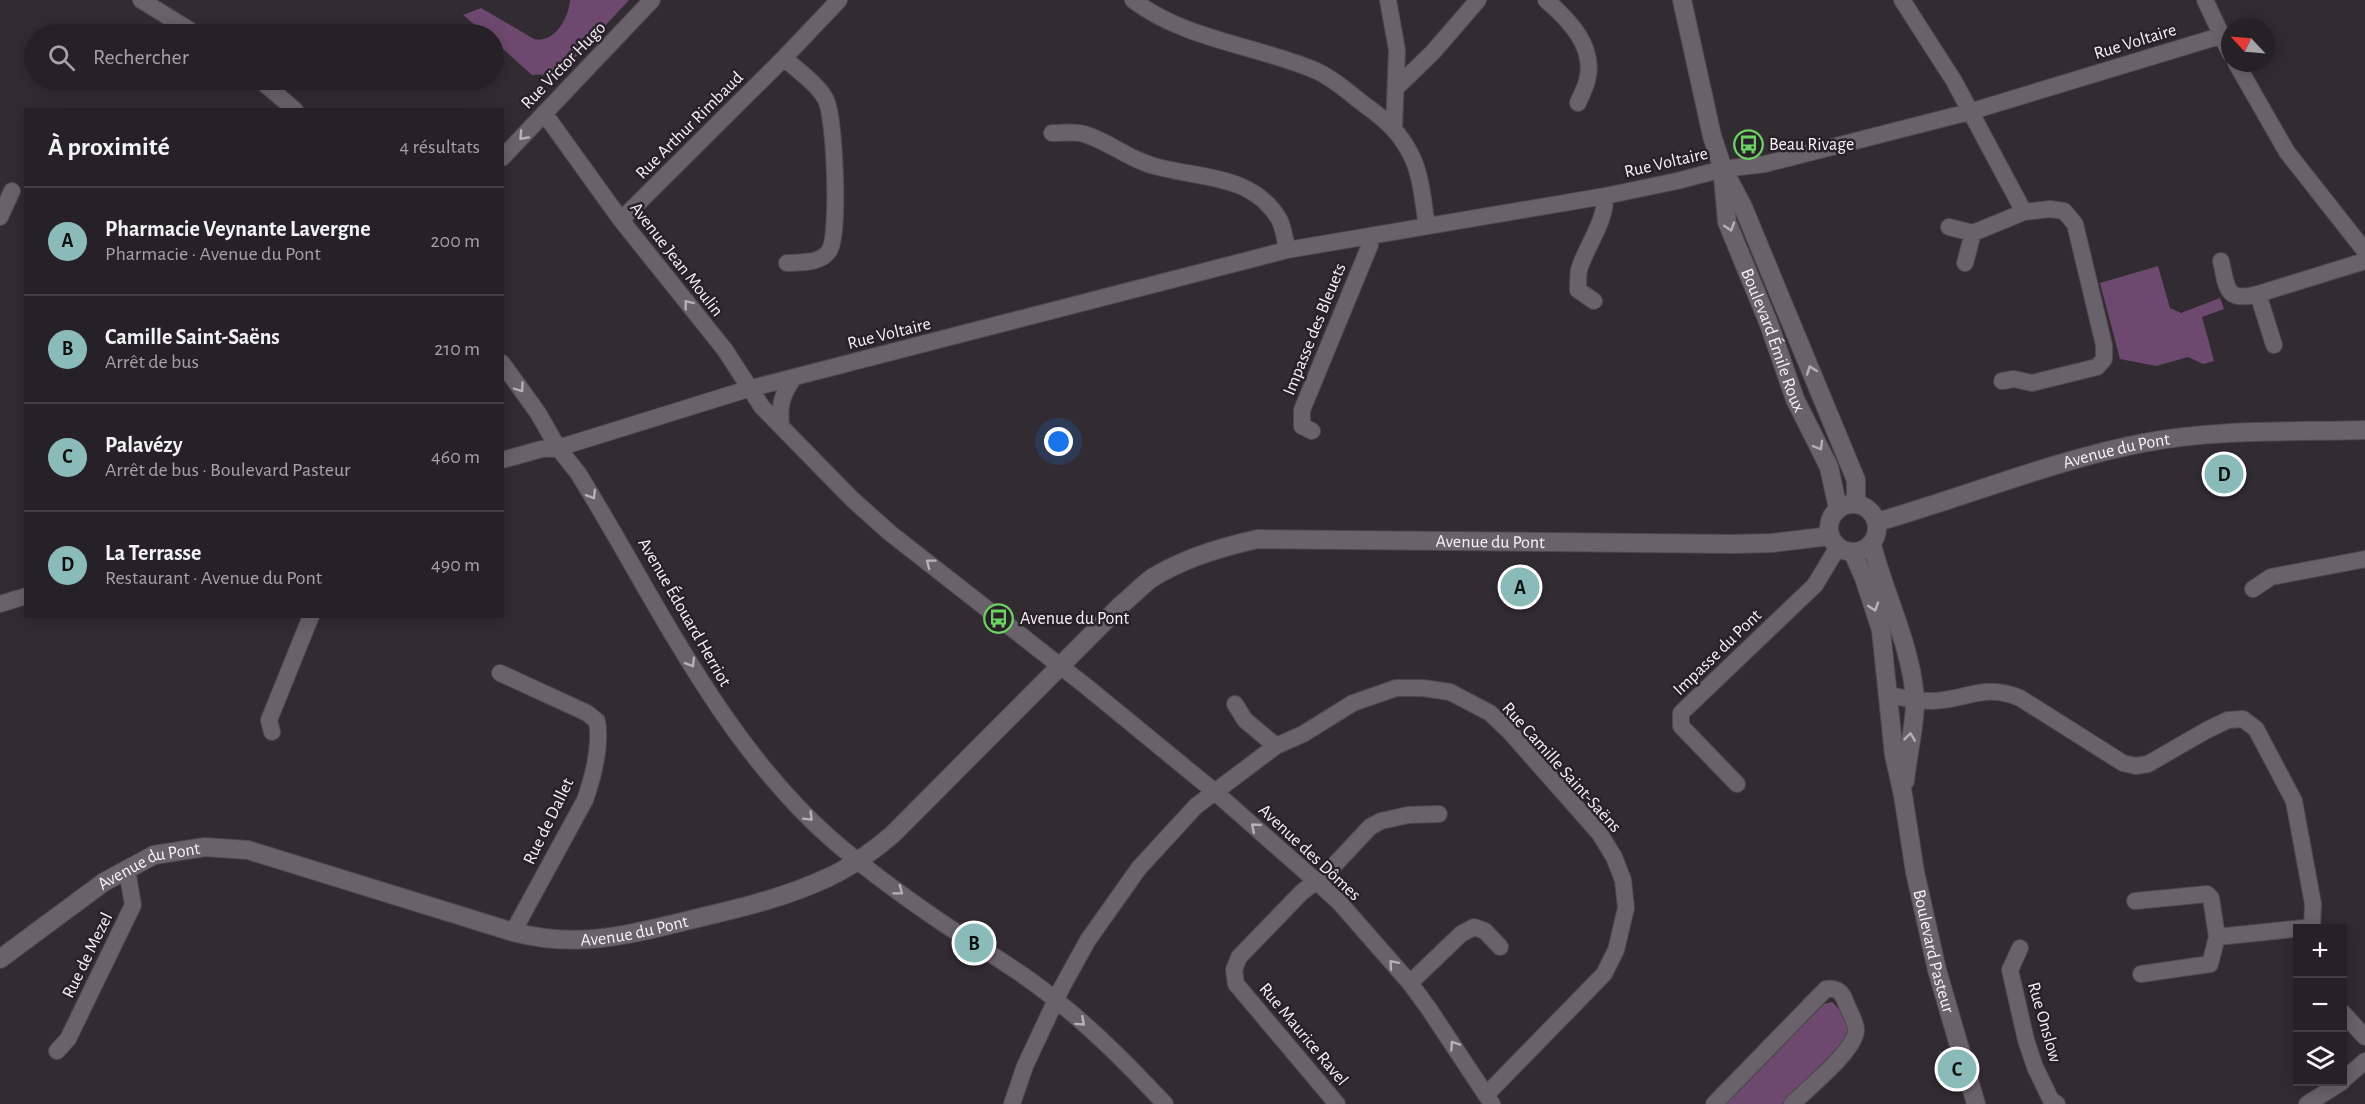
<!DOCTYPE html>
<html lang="fr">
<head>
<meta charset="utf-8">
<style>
  body { margin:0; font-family:"Alegreya Sans",sans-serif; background:#2e292e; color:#f1f3f6 }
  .controls { position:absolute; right:18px; bottom:18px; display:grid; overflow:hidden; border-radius:0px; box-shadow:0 3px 15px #0003 }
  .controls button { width:54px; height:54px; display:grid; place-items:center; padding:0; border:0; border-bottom:2px solid #423e43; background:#262126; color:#f1f3f6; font:30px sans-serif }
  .compass { position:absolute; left:2221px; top:18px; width:54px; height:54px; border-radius:50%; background:#262126; box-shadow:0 3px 15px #0003; rotate:296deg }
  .you { position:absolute; left:1059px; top:442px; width:21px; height:21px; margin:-15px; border:4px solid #fff; border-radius:50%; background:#1a73e8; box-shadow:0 0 0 9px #1a73e833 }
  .badge { display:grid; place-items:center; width:39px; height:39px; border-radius:50%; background:#8bbbb9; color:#111; font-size:20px; font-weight:700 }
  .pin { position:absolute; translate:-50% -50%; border:3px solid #fff; box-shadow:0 2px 6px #0006 }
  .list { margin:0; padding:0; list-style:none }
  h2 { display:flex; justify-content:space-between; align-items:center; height:78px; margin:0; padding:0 24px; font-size:26px }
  h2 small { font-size:20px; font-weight:400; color:#a4a3a7 }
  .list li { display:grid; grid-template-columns:39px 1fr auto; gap:18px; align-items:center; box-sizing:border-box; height:108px; padding:0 24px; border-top:2px solid #423e43 }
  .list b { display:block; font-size:22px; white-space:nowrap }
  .list p { margin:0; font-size:20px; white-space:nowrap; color:#a4a3a7 }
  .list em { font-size:20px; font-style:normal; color:#a4a3a7 }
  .icon { flex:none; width:33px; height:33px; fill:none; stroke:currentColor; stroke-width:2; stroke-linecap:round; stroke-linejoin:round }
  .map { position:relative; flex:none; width:2365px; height:1104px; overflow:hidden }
  .search { position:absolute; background:#262126; box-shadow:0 3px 15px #0003; left:24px; top:24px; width:480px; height:66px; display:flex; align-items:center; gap:15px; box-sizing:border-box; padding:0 21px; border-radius:33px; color:#a4a3a7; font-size:22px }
  .panel { position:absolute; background:#262126; box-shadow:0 3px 15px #0003; left:24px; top:108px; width:480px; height:510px; border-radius:0px }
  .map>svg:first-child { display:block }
  .green { fill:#6e496f }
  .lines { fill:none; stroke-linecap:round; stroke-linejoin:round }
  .minor-casing { stroke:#4f494f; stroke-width:18 }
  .tertiary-casing { stroke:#4f494f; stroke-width:20 }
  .secondary-casing { stroke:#4f494f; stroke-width:20 }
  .minor { stroke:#6a626a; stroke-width:16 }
  .tertiary { stroke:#6a626a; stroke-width:18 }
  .secondary { stroke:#6a626a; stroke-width:18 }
  .oneway { stroke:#b7b1b7 }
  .labels { text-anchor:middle; stroke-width:5; stroke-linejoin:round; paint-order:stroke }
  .street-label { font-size:18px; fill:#f6f2f6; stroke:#282228 }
  .poi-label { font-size:18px; fill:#f6f2f6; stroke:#282228; text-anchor:start }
</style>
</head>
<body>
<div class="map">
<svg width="2365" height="1104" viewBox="0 0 2365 1104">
  <rect width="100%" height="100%" fill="#322c32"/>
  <path class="green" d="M570,0H629L578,55L553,74L532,75L494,41V34H486L463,15L481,8L534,39C554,44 569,18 570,0Z
    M2158,266L2170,308L2181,313L2220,298L2224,309L2202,317L2214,361L2203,364L2188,357L2156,366L2120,359L2100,283Z
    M1832,1002C1839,1007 1848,1023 1847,1032C1846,1036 1843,1041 1840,1045L1782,1104H1726L1824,1004Z"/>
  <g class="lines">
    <defs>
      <path id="minor" d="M141,0L196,34
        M1133,0C1184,39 1253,45 1312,69C1332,77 1348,92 1365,105C1387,121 1401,133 1413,159C1422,180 1423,203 1427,226
        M1388,0L1397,50L1394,128
        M1546,0C1569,20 1596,47 1587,81C1585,88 1581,96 1578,103
        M1902,0L1954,81L2024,212L2050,209L2064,211L2075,224L2104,345V359L2097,367L2032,383L2014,379L2002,381
        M2205,0L2230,53
        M784,58C797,70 818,84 826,100C835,118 840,236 829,251C820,264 801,262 787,263
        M2236,63L2287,152L2365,251
        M260,80L295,110
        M1396,88L1433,52L1478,0
        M544,113L621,220L725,350L762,407L852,499L890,533L1087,687L1215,792L1316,881L1339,902L1410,983L1429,1009L1492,1104
        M1052,133C1062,133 1075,131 1084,134C1108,141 1127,158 1151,165C1195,179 1251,172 1279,219C1284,228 1285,240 1287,250
        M502,158L652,0
        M0,217L12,191
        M621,220L784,58L839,0
        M1949,227L1973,233L2024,212
        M2221,261C2227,287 2225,303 2258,294
        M1965,263L1973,233
        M1594,301L1578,290C1578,283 1578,276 1579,270C1586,246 1606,222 1605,196
        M2274,345L2258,294L2365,261
        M502,363L538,413L558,448L578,473C655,597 718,738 829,837C864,868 903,896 941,922C980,948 1021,971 1057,1001C1096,1032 1131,1068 1165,1104
        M781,426C779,407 781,396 793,379
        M1312,431L1302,426V410L1370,245L1369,238
        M502,460L542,449L558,448L748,389L1287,250L1605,196L1677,181L1723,169L1765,164L1969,112L2220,36
        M2253,589L2271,577L2365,559
        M0,604L26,596
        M500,673L587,713L597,721C601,745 593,777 585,800L513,932
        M1889,695C1903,698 1917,701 1931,701C1967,700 1983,683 2020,698L2123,763L2136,766L2148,764L2207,730L2228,720L2243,719L2256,729L2294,801L2313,904L2312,928
        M1235,704L1245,720L1276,746
        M272,732L269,720L311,616
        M1737,784L1681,726V713L1815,585L1838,547
        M2135,901L2207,894L2211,898L2217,937
        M2020,948L2010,970L2026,1040L2035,1067L2051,1100L2057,1104
        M2141,974L2210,964L2217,937L2313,927
        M1410,983L1461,934L1474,927L1485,931L1500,947
        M2342,1012L2365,1037
        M57,1051L68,1039L133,905L127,870
        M2342,1081L2365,1061
        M1012,1104L1025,1066L1062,987L1088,940L1139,868L1196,806L1276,746L1303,734L1353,703L1396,688H1423L1450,692L1490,713L1510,732L1600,834L1614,857L1623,880L1626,908L1616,950L1604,974L1486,1095
        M1337,1104L1236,984L1234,970L1239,957L1302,892L1326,874L1370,827L1381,821L1408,815L1439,814
        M1714,1104L1826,989C1838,988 1842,992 1846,1003C1849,1011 1856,1022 1856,1030C1856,1050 1807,1089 1792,1104
        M2307,1104L2342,1082"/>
      <g id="tertiary">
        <path id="s1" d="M0,959L104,882L154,855L205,847L248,850L513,932C582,950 635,933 702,917C745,907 789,896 829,877C853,866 873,851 893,834L1120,606C1131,597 1141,586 1152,578C1184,558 1221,547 1258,539L1733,544L1772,543L1830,536"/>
      </g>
      <g id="secondary">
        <path d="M1682,0L1712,136L1723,169L1743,207L1856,480V504"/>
        <path id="s2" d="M1723,177L1727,222L1769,324L1795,399L1829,467L1838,509"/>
        <circle cx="1853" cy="528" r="24"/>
        <path id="s3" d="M1877,522C1965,497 2054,460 2143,443C2215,429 2291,432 2365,430"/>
        <path d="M1872,545C1885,596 1911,645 1915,699C1916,721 1907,758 1905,781"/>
        <path id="s4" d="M1853,553L1864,578L1881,630L1894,755L1903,795L1915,872L1937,970L1976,1104"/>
      </g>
    </defs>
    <use href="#minor" class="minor-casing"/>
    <use href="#tertiary" class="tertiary-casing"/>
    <use href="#secondary" class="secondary-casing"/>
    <use href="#minor" class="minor"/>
    <use href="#tertiary" class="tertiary"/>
    <use href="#secondary" class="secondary"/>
  </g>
  <defs><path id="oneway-chevron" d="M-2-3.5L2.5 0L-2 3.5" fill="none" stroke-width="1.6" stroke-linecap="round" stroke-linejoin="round" transform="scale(1.5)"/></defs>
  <g class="oneway">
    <use href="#oneway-chevron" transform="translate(523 136) rotate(133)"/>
    <use href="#oneway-chevron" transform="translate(1730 227) rotate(72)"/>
    <use href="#oneway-chevron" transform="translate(688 304) rotate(-128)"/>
    <use href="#oneway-chevron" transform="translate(1811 370) rotate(-110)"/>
    <use href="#oneway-chevron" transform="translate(520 388) rotate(55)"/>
    <use href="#oneway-chevron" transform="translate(1819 446) rotate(60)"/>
    <use href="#oneway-chevron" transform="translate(592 495) rotate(58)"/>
    <use href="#oneway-chevron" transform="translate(930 563) rotate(-143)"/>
    <use href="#oneway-chevron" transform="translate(1874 607) rotate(72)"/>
    <use href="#oneway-chevron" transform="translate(691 663) rotate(59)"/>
    <use href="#oneway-chevron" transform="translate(1910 737) rotate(-83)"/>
    <use href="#oneway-chevron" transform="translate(809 817) rotate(45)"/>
    <use href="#oneway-chevron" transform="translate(1255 827) rotate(-139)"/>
    <use href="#oneway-chevron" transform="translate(899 891) rotate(37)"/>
    <use href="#oneway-chevron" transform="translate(1393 964) rotate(-131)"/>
    <use href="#oneway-chevron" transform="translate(1081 1022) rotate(42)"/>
    <use href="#oneway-chevron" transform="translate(1454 1045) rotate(-124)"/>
  </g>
  <defs>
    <symbol id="bus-ring" viewBox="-11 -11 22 22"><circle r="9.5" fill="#282228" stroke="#6cd362" stroke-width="1.5"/><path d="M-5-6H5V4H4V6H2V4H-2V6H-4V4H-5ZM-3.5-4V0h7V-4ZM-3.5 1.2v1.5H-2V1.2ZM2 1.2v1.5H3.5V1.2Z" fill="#6cd362"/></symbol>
  </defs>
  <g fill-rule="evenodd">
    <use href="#bus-ring" x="1732" y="128" width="33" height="33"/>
    <use href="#bus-ring" x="982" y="602" width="33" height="33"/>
  </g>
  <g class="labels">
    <g class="street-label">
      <text transform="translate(2135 41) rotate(-17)" y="6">Rue Voltaire</text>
      <text transform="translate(563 65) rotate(-46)" y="6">Rue Victor Hugo</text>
      <text transform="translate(689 125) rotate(-45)" y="6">Rue Arthur Rimbaud</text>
      <text transform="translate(1666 162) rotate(-13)" y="6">Rue Voltaire</text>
      <text transform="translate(677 259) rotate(52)" y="6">Avenue Jean Moulin</text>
      <text transform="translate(1314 329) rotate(-68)" y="6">Impasse des Bleuets</text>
      <text transform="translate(889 333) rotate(-14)" y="6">Rue Voltaire</text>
      <text dy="6" stroke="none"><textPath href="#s2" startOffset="172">Boulevard Émile Roux</textPath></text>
      <text dy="6" stroke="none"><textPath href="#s3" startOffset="250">Avenue du Pont</textPath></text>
      <text dy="6" stroke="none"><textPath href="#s1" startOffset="1671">Avenue du Pont</textPath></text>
      <text transform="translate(685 612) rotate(60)" y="6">Avenue Édouard Herriot</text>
      <text transform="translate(1717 652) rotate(-44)" y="6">Impasse du Pont</text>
      <text transform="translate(1562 767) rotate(48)" y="6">Rue Camille Saint-Saëns</text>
      <text transform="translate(548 821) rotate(-64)" y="6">Rue de Dallet</text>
      <text transform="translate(1310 852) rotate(43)" y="6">Avenue des Dômes</text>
      <text dy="6" stroke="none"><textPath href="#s1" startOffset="178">Avenue du Pont</textPath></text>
      <text dy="6" stroke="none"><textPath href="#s1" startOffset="681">Avenue du Pont</textPath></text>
      <text dy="6" stroke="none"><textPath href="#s4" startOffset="408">Boulevard Pasteur</textPath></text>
      <text transform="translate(87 955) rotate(-64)" y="6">Rue de Mezel</text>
      <text transform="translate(2045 1022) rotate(74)" y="6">Rue Onslow</text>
      <text transform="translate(1304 1034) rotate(50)" y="6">Rue Maurice Ravel</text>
    </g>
    <g class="poi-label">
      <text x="1769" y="150">Beau Rivage</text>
      <text x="1020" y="624">Avenue du Pont</text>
    </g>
  </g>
</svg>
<div class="controls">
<button>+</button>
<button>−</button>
<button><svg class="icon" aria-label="layers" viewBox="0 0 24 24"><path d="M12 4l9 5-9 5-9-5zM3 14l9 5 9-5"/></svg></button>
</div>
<svg class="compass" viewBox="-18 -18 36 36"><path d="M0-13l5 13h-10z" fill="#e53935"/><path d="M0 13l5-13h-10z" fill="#a4a3a7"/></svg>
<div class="you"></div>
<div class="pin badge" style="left:1520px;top:587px">A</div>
<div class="pin badge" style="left:974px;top:943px">B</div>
<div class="pin badge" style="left:1957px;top:1069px">C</div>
<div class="pin badge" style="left:2224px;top:474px">D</div>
<div class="search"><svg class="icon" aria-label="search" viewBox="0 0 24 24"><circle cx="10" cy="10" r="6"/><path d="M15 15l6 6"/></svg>Rechercher</div>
<section class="panel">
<h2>À proximité<small>4 résultats</small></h2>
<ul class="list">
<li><span class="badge">A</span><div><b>Pharmacie Veynante Lavergne</b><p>Pharmacie · Avenue du Pont</p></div><em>200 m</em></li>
<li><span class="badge">B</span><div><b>Camille Saint-Saëns</b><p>Arrêt de bus</p></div><em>210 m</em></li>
<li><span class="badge">C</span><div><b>Palavézy</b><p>Arrêt de bus · Boulevard Pasteur</p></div><em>460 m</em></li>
<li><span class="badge">D</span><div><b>La Terrasse</b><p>Restaurant · Avenue du Pont</p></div><em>490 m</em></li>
</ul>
</section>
</div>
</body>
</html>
